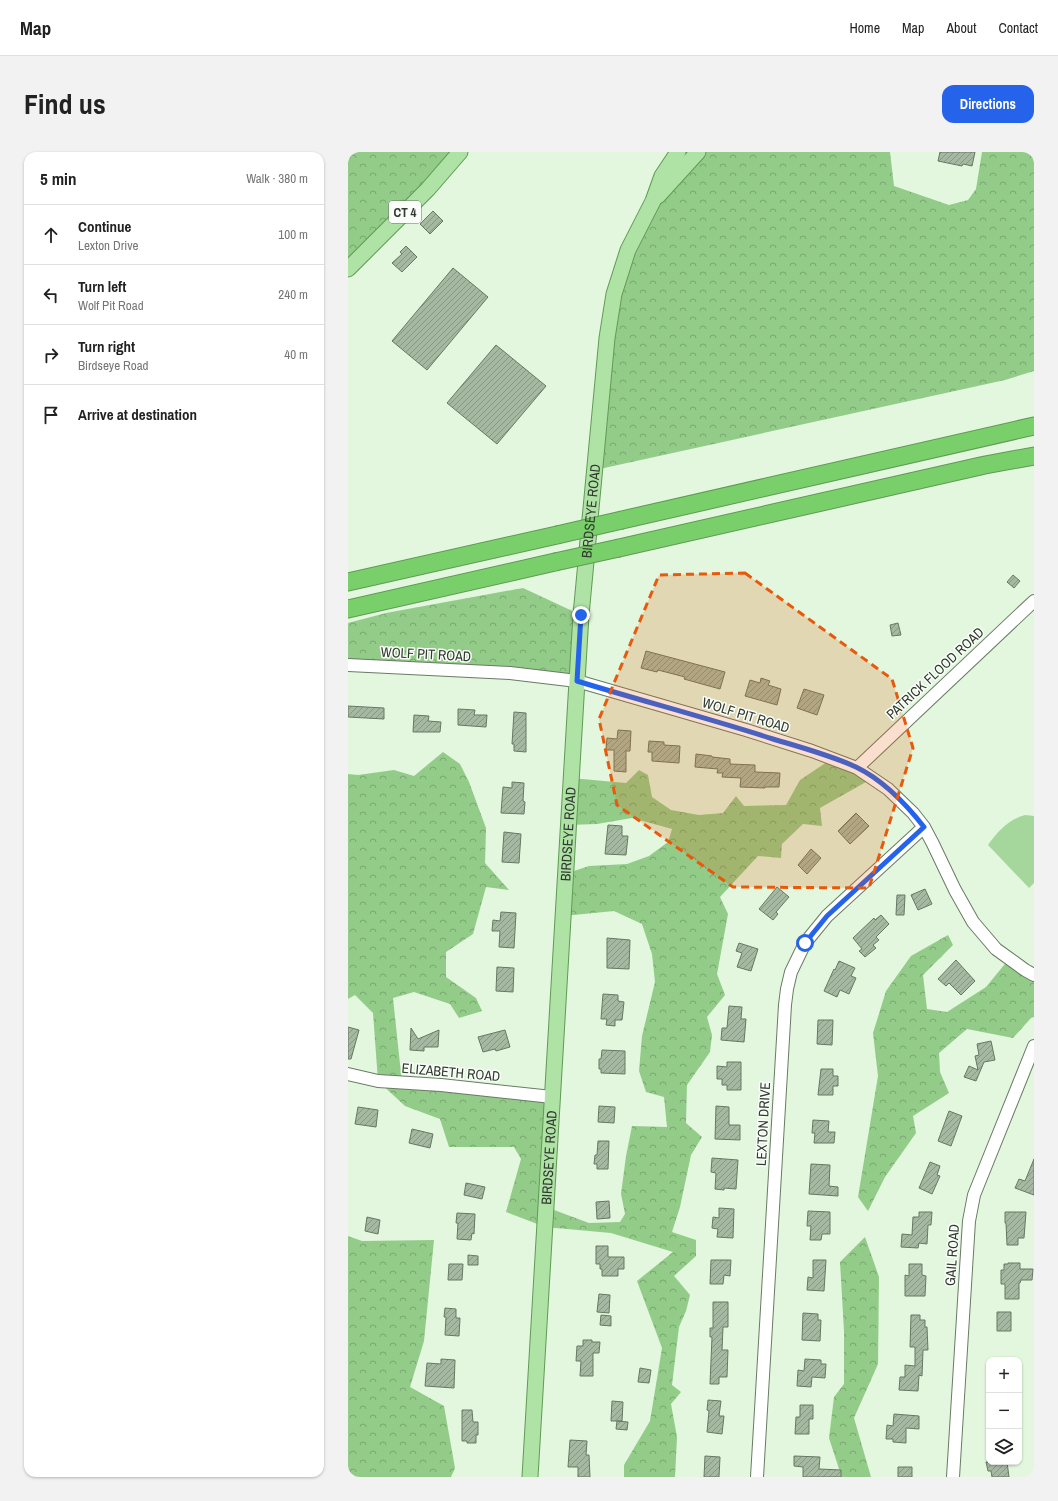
<!DOCTYPE html>
<html lang="en">
<head>
<meta charset="utf-8">
<style>
  body { margin:0; font-family:"Archivo Narrow",sans-serif; background:#f2f2f2; color:#222 }
  .controls { position:absolute; right:12px; bottom:12px; display:grid; overflow:hidden; border-radius:8px; box-shadow:0 1px 3px #0004 }
  .controls button { width:36px; height:36px; display:grid; place-items:center; padding:0; border:0; border-bottom:1px solid #e0e0e0; background:#fff; color:#222; font:20px sans-serif }
  .stop { position:absolute; width:12px; height:12px; margin:-9px; border:3px solid #2563eb; border-radius:50%; background:#fff }
  .stop.end { background:#2563eb; border-color:#fff; box-shadow:0 1px 4px #0008 }
  .list { margin:0; padding:0; list-style:none }
  h2 { display:flex; justify-content:space-between; align-items:center; height:52px; margin:0; padding:0 16px; font-size:17px }
  h2 small { font-size:13px; font-weight:400; color:#767676 }
  .list li { display:grid; grid-template-columns:26px 1fr auto; gap:12px; align-items:center; box-sizing:border-box; height:60px; padding:0 16px; border-top:1px solid #e0e0e0 }
  .list b { display:block; font-size:15px; white-space:nowrap }
  .list p { margin:0; font-size:13px; white-space:nowrap; color:#767676 }
  .list em { font-size:13px; font-style:normal; color:#767676 }
  .icon { flex:none; width:22px; height:22px; fill:none; stroke:currentColor; stroke-width:2; stroke-linecap:round; stroke-linejoin:round }
  .map { position:relative; flex:none; width:686px; height:1325px; overflow:hidden; border-radius:12px }
  header { display:flex; align-items:center; gap:24px; box-sizing:border-box; height:56px; padding:0 20px; background:#fff; border-bottom:1px solid #e0e0e0 }
  header strong { font-size:19px }
  nav { display:flex; gap:22px; margin-inline-start:auto; font-size:14px }
  .intro { display:flex; align-items:center; justify-content:space-between; box-sizing:border-box; height:96px; padding:0 24px }
  h1 { margin:0; font-size:28px }
  .button { padding:10px 18px; border-radius:12px; background:#2563eb; color:#fff; font-size:14px; font-weight:700 }
  main { display:flex; gap:24px; padding:0 24px }
  aside { flex:1; background:#fff; border-radius:12px; box-shadow:0 1px 3px #0004 }
  .map>svg:first-child { display:block }
  .green { fill:#a5d69b }
  .forest { fill:url(#forest-crowns) }
  .building { fill:url(#building-hatch); stroke:#667862 }
  .lines { fill:none; stroke-linecap:round; stroke-linejoin:round }
  .minor-casing { stroke:#697b65; stroke-width:14 }
  .major-casing { stroke:#609a55; stroke-width:17 }
  .highway-casing { stroke:#609a55; stroke-width:19 }
  .minor { stroke:#fff; stroke-width:12 }
  .major { stroke:#afe2a5; stroke-width:15 }
  .highway { stroke:#79cf69; stroke-width:17 }
  .highway-bridge-casing { stroke:#609a55; stroke-width:19; stroke-linecap:butt }
  .highway-bridge { stroke:#79cf69; stroke-width:17 }
  .route { stroke:#2563eb; stroke-width:5 }
  .marked { fill:#e8590c; fill-opacity:0.2; stroke:#e8590c; stroke-width:3; stroke-dasharray:8 5; stroke-linejoin:round }
  .labels { text-anchor:middle; stroke-width:3; stroke-linejoin:round; paint-order:stroke }
  .shield { fill:#fafef9; stroke:#6d746c; stroke-width:1 }
  .shield-label { font-size:13px; font-weight:bold; fill:#313930 }
  .street-label { font-size:14px; fill:#313930; stroke:#fafef9 }
</style>
</head>
<body>
<header>
<strong>Map</strong>
<nav><a>Home</a><a>Map</a><a>About</a><a>Contact</a></nav>
</header>
<div class="intro"><h1>Find us</h1><a class="button">Directions</a></div>
<main>
<aside>
<h2>5 min<small>Walk · 380 m</small></h2>
<ul class="list">
<li><svg class="icon" aria-label="ahead" viewBox="0 0 24 24"><path d="M12 20V5M6 11l6-6 6 6"/></svg><div><b>Continue</b><p>Lexton Drive</p></div><em>100 m</em></li>
<li><svg class="icon" aria-label="left" viewBox="0 0 24 24"><path d="M17 20v-9H6M10 6l-5 5 5 5"/></svg><div><b>Turn left</b><p>Wolf Pit Road</p></div><em>240 m</em></li>
<li><svg class="icon" aria-label="right" viewBox="0 0 24 24"><path d="M7 20v-9h11M14 6l5 5-5 5"/></svg><div><b>Turn right</b><p>Birdseye Road</p></div><em>40 m</em></li>
<li><svg class="icon" aria-label="arrive" viewBox="0 0 24 24"><path d="M6 21V4h12l-3 4 3 4H6"/></svg><div><b>Arrive at destination</b></div></li>
</ul>
</aside>
<div class="map">
<svg width="686" height="1325" viewBox="0 0 686 1325">
  <defs>
    <pattern id="forest-crowns" width="20" height="18" patternUnits="userSpaceOnUse"><rect width="20" height="18" fill="#92cc88"/><path d="M2 6a3 3 0 1 1 6 0M12 15a3 3 0 1 1 6 0" fill="none" stroke="#78a770"/></pattern>
    <pattern id="building-hatch" width="6" height="6" patternUnits="userSpaceOnUse"><rect width="6" height="6" fill="#a5b8a1"/><path d="M-1 1l2-2M0 6l6-6M5 7l2-2" fill="none" stroke="#879784"/></pattern>
  </defs>
  <rect width="100%" height="100%" fill="#e2f7de"/>
  <path class="green" d="M677,663L686,664V731L681,736L640,693C650,679 660,668 677,663Z"/>
  <path class="forest" d="M0,0H112L0,118Z
    M350,0H542L546,34L601,53L620,48L628,37L634,0H686V219L657,228L247,318L259,186L290,76Z
    M175,436L233,463L229,529L0,513V471L38,461Z
    M95,600L112,612L121,630L138,676L137,711L161,738L138,735L125,782L98,800V825L128,846L134,859L111,866L102,852L66,840L45,846L54,931L204,945L198,1055L241,1071L272,1070L277,1062L273,1042L278,1004L284,974L319,975L316,945L298,940L291,919L294,884L307,830L304,802L294,772L266,759L215,764L217,722L241,714L279,712L301,704L320,690L324,677L284,666L249,672L220,673L223,626L278,631L291,618L300,623L304,645L323,658L351,663L375,661L388,644L396,654L438,653L452,628L485,606L525,626L472,656L474,674L455,672L434,692L433,706L410,704L372,745L380,762L369,822L377,843L359,865L364,883L362,900L339,933L338,971L354,985L343,1003L332,1055L324,1080L348,1088V1104L326,1124L342,1143L338,1159L331,1175L324,1233L333,1240L323,1252L329,1285L327,1325H276V1313L302,1269L314,1196L289,1129L325,1100L263,1081L197,1075L158,1060L173,1007L166,995H101L92,967L57,954L30,929L25,861L7,843L0,847V622L10,623L46,618L66,624Z
    M600,783L605,793L575,823L579,857L599,860L638,835L661,807L686,823V865L683,866L665,886L619,877L591,901L592,920L601,941L565,964L568,981L537,1025L520,1059L510,1045L530,924L525,881L538,839L563,804Z
    M0,1084L14,1089L86,1088L76,1189L62,1235L96,1254L107,1316L103,1325H0Z
    M517,1085L531,1125L530,1212L506,1266L523,1325H492L493,1323L481,1286L486,1245L496,1232V1179L492,1110Z"/>
  <path class="building" d="M592,0H627L624,14L615,12L614,14L590,9Z
    M85,59L95,69L82,82L72,72Z
    M58,94L69,105L54,120L44,111L54,102L52,100Z
    M105,116L140,145L79,218L44,189Z
    M148,193L198,234L149,292L99,251Z
    M665,423L672,429L666,436L659,430Z
    M550,471L553,483L544,484L542,473Z
    M298,499L377,520L372,537L336,527L337,525L310,518L309,520L293,516Z
    M413,526L422,529L420,533L433,537L429,553L397,544L402,528L412,531Z
    M456,537L476,543L469,563L449,556Z
    M0,554L36,556V567L0,565Z
    M110,557L127,558L126,563H139L138,575L110,573Z
    M166,560L178,561V600L166,599V592H164Z
    M66,563L81,564L80,569L93,570L92,580H65Z
    M270,578L283,579L282,599H278V620L266,619V598H258L259,586L269,587Z
    M301,589L316,590V593L332,594L331,611L304,609V600H300Z
    M348,602L364,604V605L382,607V612L407,613V620L432,621L431,635H417V636L392,635L393,626L374,625L375,621H369L370,617L347,615Z
    M164,630L176,631L175,649L177,650L176,662L153,661L155,635L164,636Z
    M508,661L521,674L502,692L490,679Z
    M260,673L274,674V684H280L278,703L257,702Z
    M156,680L173,682L171,711L154,710Z
    M463,697L473,706L459,722L450,713Z
    M429,735L441,745L428,760L430,762L425,768L411,757Z
    M577,737L584,752L570,758L563,743Z
    M549,743H557L556,763H548Z
    M153,760L168,761L166,796L151,795L152,779H144L145,768L152,769Z
    M533,763L541,772L528,785L531,788L525,793L528,796L517,805L511,799L514,797L505,786L526,766L527,768Z
    M259,786L282,788L281,817L259,816Z
    M391,791L410,797L403,819L389,815L394,801L388,799Z
    M608,808L627,829L613,843L601,831L598,834L590,827Z
    M491,809L507,816L503,824L508,826L501,842L492,838L489,845L476,839L486,817L487,818Z
    M149,815L166,816L165,840L148,839Z
    M255,842L270,843V849L276,850L274,868H267V874L258,873L259,867H253Z
    M381,854L394,855L393,867H398L396,890L373,888L374,876H379Z
    M470,868H485L484,893L469,892Z
    M0,875L11,878L3,907H0Z
    M63,876L70,887L91,878L90,895H76V899L62,898Z
    M157,878L162,895L148,899L147,897L135,900L130,885Z
    M643,889L647,908L636,910L628,929L616,925L621,914L630,918L627,904L631,903L629,892Z
    M254,898L277,899V922L253,921V917H251V907H253Z
    M379,910H393V938H379V933H374V927H369V914L379,915Z
    M473,917H485V924H490V934H485V943H470Z
    M251,954L267,955L266,971L250,970Z
    M368,954L381,955V973H392V988L367,987Z
    M10,955L30,958L28,975L7,972Z
    M601,959L614,964L603,994L590,989Z
    M465,968L481,969L480,980H487L486,991H466L467,981H464Z
    M64,977L85,982L82,996L61,991Z
    M250,989H261L260,1017H249V1012H246L247,1003H249Z
    M364,1006L390,1008L388,1037L376,1036V1038L367,1037L368,1021L363,1020Z
    M686,1007V1043L667,1036L671,1027L677,1029Z
    M582,1010L592,1014L589,1023L592,1024L584,1042L571,1036Z
    M463,1012L482,1013L481,1034L490,1035V1044L461,1042Z
    M118,1031L137,1035L134,1047L116,1043Z
    M261,1049L262,1066L249,1067L248,1050Z
    M371,1056L386,1057L385,1086L369,1085L370,1077L364,1076L365,1065L371,1066Z
    M460,1059L482,1060V1082H474L473,1088H462L463,1074H459Z
    M571,1060H584L583,1073H580L579,1092L571,1091L570,1096L553,1095L554,1082L564,1083L565,1065H571Z
    M657,1060H678L676,1086H670V1093H659L658,1071H657Z
    M109,1061L127,1062L126,1082L124,1081L123,1088L109,1087L110,1071H108Z
    M19,1065L32,1068L30,1082L17,1079Z
    M248,1094H260V1105H276V1117H270V1124H254V1117H252V1112H248Z
    M120,1103L130,1104V1113H120Z
    M363,1108H383L382,1124L376,1123L375,1132H362Z
    M465,1108H478L476,1139L459,1138L460,1125L465,1126Z
    M660,1111H672V1117H685L684,1128H673L672,1131H671V1147H657V1132H653V1118H656V1112H660Z
    M101,1112H115L114,1128H100Z
    M561,1112H574V1123L578,1124L577,1144H557V1123L561,1124Z
    M251,1142L262,1143L261,1161L249,1160Z
    M365,1150H380V1175H375L374,1198H380L379,1225H371V1232H362L364,1185H362V1176H365Z
    M97,1156L108,1157V1166H112L111,1184L97,1183L98,1165H96Z
    M649,1160H663V1179H649Z
    M455,1161L470,1162V1168H473L472,1189L454,1188Z
    M253,1163L263,1164V1174L252,1173Z
    M563,1163H572V1168H577V1175H579L580,1198H575L574,1224L571,1223L570,1239L551,1238L552,1225H557V1213L567,1214V1195H562Z
    M235,1188H244V1190H252L251,1201H245V1224H232L233,1209H228L229,1194H235Z
    M93,1207L107,1208L106,1236L77,1234L79,1211L93,1212Z
    M457,1207L473,1208V1212H478L477,1226L464,1225L463,1235L449,1234L450,1218L456,1219Z
    M292,1216L303,1218L301,1231L290,1230Z
    M360,1248L373,1249L371,1264H376L374,1282L359,1280L361,1259L359,1258Z
    M264,1249L275,1250L274,1269H263Z
    M452,1253H465V1267H461V1282H447L448,1265H452Z
    M114,1258H124L125,1270H130V1283H128V1291H119V1289H114Z
    M546,1262L571,1264V1277L558,1276V1291L545,1290V1287H538L539,1273L545,1274Z
    M269,1269L280,1270L279,1278L268,1277Z
    M222,1288L239,1289L238,1303H241L242,1325H230V1315H220Z
    M357,1304L372,1305L371,1325H356Z
    M446,1304L472,1305L471,1317L493,1318V1325H455V1315L446,1314Z
    M638,1310H659L661,1325H644L643,1319H640Z
    M550,1315H564V1325H550Z"/>
  <g class="lines">
    <defs>
      <path id="minor" d="M0,513L162,521L229,529L398,578L464,599L509,616L540,637L565,661L576,675L585,692L607,738L625,770L648,797L677,818L686,823
        M509,616L686,449
        M0,922L30,929L93,933L204,945
        M409,1325L437,853L439,837L443,820L457,791L479,764L576,675
        M605,1325L621,1069L626,1043L686,894"/>
      <g id="major">
        <path d="M310,44L350,0"/>
        <path d="M0,117L80,37L112,0"/>
        <path id="s1" d="M182,1325L229,529L233,463L259,186L266,142L280,98L305,49L314,24L330,0"/>
      </g>
      <path id="highway" d="M274,368L686,274
        M271,396L637,313L686,304
        M0,430L209,383
        M0,457L207,410"/>
    </defs>
    <use href="#minor" class="minor-casing"/>
    <use href="#major" class="major-casing"/>
    <use href="#highway" class="highway-casing"/>
    <use href="#minor" class="minor"/>
    <use href="#major" class="major"/>
    <use href="#highway" class="highway"/>
    <defs>
      <path id="highway-bridge" d="M209,383L274,368
        M207,410L271,396"/>
    </defs>
    <use href="#highway-bridge" class="highway-bridge-casing"/>
    <use href="#highway-bridge" class="highway-bridge"/>
  </g>
  <g class="lines">
    <path class="route" d="M233,463L229,529C294,549 360,566 425,587C452,595 482,603 508,615C535,628 558,652 576,675L479,764L457,791"/>
  </g>
  <path class="marked" d="M397,421L544,527L565,596L521,736L385,735L269,653L251,567L311,423Z"/>
  <g class="labels">
    <rect class="shield" x="41" y="49" width="32" height="22" rx="3"/>
    <g class="shield-label">
      <text x="57" y="65">CT 4</text>
    </g>
    <g class="street-label">
      <text dy="5" stroke="none"><textPath href="#s1" startOffset="968">BIRDSEYE ROAD</textPath></text>
      <text transform="translate(78 502) rotate(3)" y="5">WOLF PIT ROAD</text>
      <text transform="translate(587 521) rotate(-43)" y="5">PATRICK FLOOD ROAD</text>
      <text transform="translate(398 563) rotate(17)" y="5">WOLF PIT ROAD</text>
      <text dy="5" stroke="none"><textPath href="#s1" startOffset="644">BIRDSEYE ROAD</textPath></text>
      <text transform="translate(103 920) rotate(5)" y="5">ELIZABETH ROAD</text>
      <text transform="translate(415 972) rotate(-87)" y="5">LEXTON DRIVE</text>
      <text dy="5" stroke="none"><textPath href="#s1" startOffset="320">BIRDSEYE ROAD</textPath></text>
      <text transform="translate(604 1103) rotate(-86)" y="5">GAIL ROAD</text>
    </g>
  </g>
</svg>
<div class="controls">
<button>+</button>
<button>−</button>
<button><svg class="icon" aria-label="layers" viewBox="0 0 24 24"><path d="M12 4l9 5-9 5-9-5zM3 14l9 5 9-5"/></svg></button>
</div>
<div class="stop" style="left:457px;top:791px"></div>
<div class="stop end" style="left:233px;top:463px"></div>
</div>
</main>
</body>
</html>
